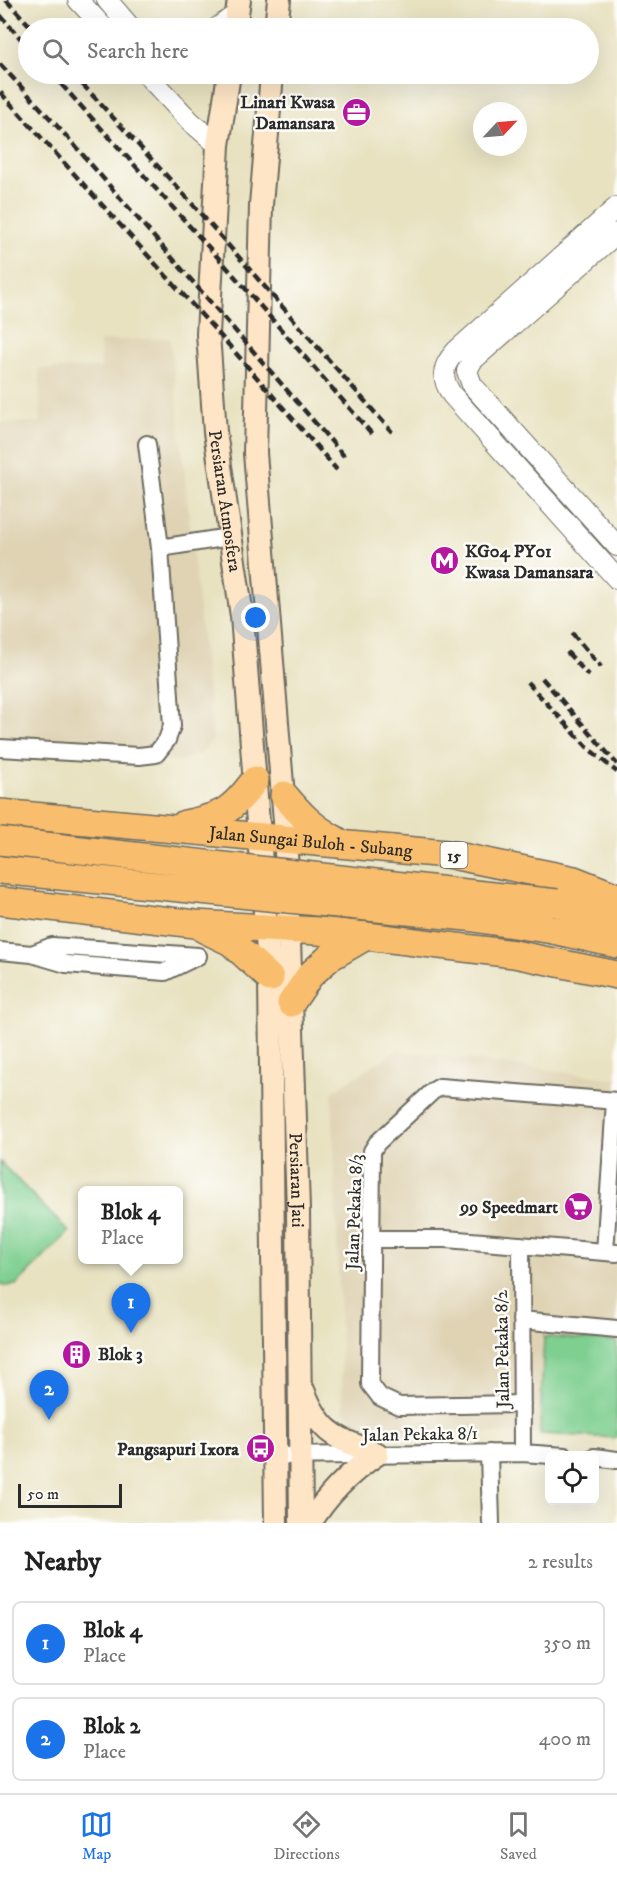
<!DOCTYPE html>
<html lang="en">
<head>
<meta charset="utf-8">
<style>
  body { margin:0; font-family:"IM FELL DW Pica",serif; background:#f2f2f2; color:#222 }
  .controls { position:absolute; right:18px; bottom:18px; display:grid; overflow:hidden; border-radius:9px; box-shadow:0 6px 24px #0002 }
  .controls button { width:54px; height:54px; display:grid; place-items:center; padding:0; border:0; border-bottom:2px solid #e0e0e0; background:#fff; color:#222; font:30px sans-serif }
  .compass { position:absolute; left:473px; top:102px; width:54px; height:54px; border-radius:50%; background:#fff; box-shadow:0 6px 24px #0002; rotate:64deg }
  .scale { position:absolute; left:18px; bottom:15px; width:104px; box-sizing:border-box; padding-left:6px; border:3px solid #2b2b2b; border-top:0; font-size:16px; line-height:21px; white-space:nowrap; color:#2b2b2b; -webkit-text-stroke:4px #fdfcf7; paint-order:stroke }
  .you { position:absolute; left:256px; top:618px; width:21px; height:21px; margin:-15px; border:4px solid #fff; border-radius:50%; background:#1a73e8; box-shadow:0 0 0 9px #1a73e833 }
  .badge { display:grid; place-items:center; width:39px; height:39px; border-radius:50%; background:#1a73e8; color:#fff; font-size:20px; font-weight:700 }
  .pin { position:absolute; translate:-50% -50px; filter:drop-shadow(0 2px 3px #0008) }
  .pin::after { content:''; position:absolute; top:32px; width:21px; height:18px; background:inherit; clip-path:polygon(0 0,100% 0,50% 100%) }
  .popup { position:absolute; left:78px; top:1186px; width:105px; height:78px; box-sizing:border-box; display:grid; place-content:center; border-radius:9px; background:#fff; filter:drop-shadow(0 2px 4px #0005); font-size:20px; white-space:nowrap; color:#767676 }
  .popup b { font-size:22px; color:#222 }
  .popup::after { content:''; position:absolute; left:50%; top:100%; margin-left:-12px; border:12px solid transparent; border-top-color:#fff }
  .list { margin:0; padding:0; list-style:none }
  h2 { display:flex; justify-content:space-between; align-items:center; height:78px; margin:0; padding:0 24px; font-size:26px }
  h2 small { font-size:20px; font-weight:400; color:#767676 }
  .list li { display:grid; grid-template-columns:39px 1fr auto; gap:18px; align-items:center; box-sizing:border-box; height:84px; margin:0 12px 12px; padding:0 12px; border:2px solid #e0e0e0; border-radius:9px }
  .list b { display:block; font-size:22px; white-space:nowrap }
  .list p { margin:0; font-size:20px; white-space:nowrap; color:#767676 }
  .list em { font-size:20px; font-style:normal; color:#767676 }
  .icon { flex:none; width:33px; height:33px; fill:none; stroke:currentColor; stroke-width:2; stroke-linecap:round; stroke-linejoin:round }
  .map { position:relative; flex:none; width:617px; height:1523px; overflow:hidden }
  .search { position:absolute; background:#fff; box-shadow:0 6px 24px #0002; left:18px; right:18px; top:18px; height:66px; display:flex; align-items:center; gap:15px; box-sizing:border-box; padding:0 21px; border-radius:33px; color:#767676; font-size:22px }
  .sheet { height:270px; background:#fff }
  nav { display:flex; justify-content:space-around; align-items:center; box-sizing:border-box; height:84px; border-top:2px solid #e0e0e0; background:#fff; font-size:16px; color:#767676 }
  nav a { display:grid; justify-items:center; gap:3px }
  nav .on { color:#1a73e8 }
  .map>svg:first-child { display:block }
  .built { fill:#dfd3b4 }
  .green { fill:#7ecf90; stroke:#547d5e; stroke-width:1.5 }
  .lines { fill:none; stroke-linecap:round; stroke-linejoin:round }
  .minor-casing { stroke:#6d6b60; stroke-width:20 }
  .tertiary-casing { stroke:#6d6b60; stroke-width:22 }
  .secondary-casing { stroke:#6d6b60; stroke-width:26 }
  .trunk-casing { stroke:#6d6b60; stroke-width:30 }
  .minor { stroke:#fff; stroke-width:16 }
  .tertiary { stroke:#fff; stroke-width:20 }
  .secondary { stroke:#fde5c5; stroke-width:22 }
  .trunk { stroke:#f9be6d; stroke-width:27 }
  .rail { stroke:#2b2b2b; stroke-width:4.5; stroke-dasharray:9 4.5; stroke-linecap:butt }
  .trunk-bridge-casing { stroke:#6d6b60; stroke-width:30; stroke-linecap:butt }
  .trunk-bridge { stroke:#f9be6d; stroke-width:27 }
  .labels { text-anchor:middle; stroke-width:5; stroke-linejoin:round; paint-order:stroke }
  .shield { fill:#fdfcf7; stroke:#6a6a68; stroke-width:1.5 }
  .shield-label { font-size:16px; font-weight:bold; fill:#2b2b2b }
  .poi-label { font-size:18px; font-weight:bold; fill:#2b2b2b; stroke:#fdfcf7; text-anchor:end }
  .street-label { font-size:18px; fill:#2b2b2b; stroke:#fdfcf7 }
</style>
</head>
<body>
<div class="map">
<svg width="617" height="1523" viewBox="0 0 617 1523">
  <rect width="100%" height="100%" fill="#fdfcf7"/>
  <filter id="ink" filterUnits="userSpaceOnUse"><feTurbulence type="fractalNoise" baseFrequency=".0167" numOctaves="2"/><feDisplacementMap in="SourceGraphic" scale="12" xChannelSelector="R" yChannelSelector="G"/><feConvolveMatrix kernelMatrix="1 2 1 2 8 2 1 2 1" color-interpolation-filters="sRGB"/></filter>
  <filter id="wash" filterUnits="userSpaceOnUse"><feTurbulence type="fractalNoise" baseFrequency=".008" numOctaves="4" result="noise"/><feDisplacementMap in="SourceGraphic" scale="24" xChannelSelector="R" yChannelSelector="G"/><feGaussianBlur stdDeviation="1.35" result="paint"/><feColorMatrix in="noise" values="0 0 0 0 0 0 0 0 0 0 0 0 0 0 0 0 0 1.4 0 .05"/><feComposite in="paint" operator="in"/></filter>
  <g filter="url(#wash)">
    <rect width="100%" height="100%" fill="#e8e2c1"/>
    <path class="built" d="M170,338L213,739L200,754L179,761L0,749V423L41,422L39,369L101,368L100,341Z
      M397,1050L617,1079V1341L545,1337L540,1434L369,1431L343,1411L332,1092Z"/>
    <path class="green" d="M0,1162L69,1232L16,1285L4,1286L0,1282Z
      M544,1337L617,1341V1438L540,1434Z"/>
  </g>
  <g filter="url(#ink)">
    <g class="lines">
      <defs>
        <path id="minor" d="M147,444L160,548
          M0,748L139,756L156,754L167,740L172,726L160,548L229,537
          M0,951L32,954L66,964L165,972L198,956
          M32,954L52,946L198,956
          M372,1239H446L617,1253
          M521,1245L522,1453
          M605,1252L615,1101
          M521,1320L617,1329
          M522,1404L399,1406L380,1397L370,1384L372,1151L377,1143L433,1091L440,1087L617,1101
          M489,1453L491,1523
          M276,1456L522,1453L565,1456
          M594,1457L617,1460"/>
        <path id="tertiary" d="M78,0L104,28
          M107,0L131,28
          M217,28L237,14
          M146,74L190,121L218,145
          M617,207L456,351C442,366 440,377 452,395L617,579
          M467,371L472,385L617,546
          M467,371L472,361L617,233"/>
        <g id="secondary">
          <path d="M235,28L239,0"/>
          <path d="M276,28L279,0"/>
          <path id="s1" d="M229,74L218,145L208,334L215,432L242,616L270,978L276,1523"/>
          <path id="s2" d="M272,74L261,205L255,453L285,821L298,1209L301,1523"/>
          <path d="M303,1390C321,1435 335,1437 377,1454"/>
          <path d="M310,1523C328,1494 349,1473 377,1454"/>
        </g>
        <g id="trunk">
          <path d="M284,795C301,815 312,827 336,840"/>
          <path id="s3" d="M0,813L447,854L574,880L617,897"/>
          <path d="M185,824C223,816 232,811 255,780"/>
          <path d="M0,901L195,924L318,931L366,936L514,954L617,975"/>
          <path d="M557,903L617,920"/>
          <path d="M204,929L231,942L270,978"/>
          <path d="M553,930L617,944"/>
          <path d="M291,1003L310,975L330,957L366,936"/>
        </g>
      </defs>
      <use href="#minor" class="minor-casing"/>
      <use href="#tertiary" class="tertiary-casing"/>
      <use href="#secondary" class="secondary-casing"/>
      <use href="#trunk" class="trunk-casing"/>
      <use href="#minor" class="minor"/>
      <use href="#tertiary" class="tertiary"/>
      <use href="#secondary" class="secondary"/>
      <use href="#trunk" class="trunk"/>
      <path class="rail" d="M6,0L32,28
        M0,15L28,47
        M0,64L69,139L344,456
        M52,74L223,263L372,434
        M73,74L187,198L392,432
        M0,92L227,343L337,470
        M572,633L601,667
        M567,652L589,676
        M542,678L617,764
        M527,682L589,749L617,772"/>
      <defs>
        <path id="trunk-bridge" d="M0,841L557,903
          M0,870L467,917L553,930"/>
      </defs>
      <use href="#trunk-bridge" class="trunk-bridge-casing"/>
      <use href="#trunk-bridge" class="trunk-bridge"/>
    </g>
  </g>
  <defs>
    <symbol id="office-disc" viewBox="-11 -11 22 22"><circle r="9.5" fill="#b5179e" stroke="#fdfcf7"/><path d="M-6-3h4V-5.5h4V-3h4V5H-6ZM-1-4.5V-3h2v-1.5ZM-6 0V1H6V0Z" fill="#fff"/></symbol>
    <symbol id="metro-disc" viewBox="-11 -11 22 22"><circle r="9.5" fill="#b5179e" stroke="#fdfcf7"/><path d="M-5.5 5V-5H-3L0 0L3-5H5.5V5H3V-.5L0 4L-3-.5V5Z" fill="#fff"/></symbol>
    <symbol id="supermarket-disc" viewBox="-11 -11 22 22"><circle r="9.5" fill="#b5179e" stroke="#fdfcf7"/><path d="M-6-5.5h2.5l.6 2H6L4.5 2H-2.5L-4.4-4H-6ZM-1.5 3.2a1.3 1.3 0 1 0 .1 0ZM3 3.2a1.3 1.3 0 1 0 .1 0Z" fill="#fff"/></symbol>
    <symbol id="building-disc" viewBox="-11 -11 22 22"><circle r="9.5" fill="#b5179e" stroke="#fdfcf7"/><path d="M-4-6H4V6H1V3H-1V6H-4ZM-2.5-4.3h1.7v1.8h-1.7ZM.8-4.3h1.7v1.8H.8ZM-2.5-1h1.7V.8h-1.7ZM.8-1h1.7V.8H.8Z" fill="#fff"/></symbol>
    <symbol id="bus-disc" viewBox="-11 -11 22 22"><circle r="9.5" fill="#b5179e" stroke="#fdfcf7"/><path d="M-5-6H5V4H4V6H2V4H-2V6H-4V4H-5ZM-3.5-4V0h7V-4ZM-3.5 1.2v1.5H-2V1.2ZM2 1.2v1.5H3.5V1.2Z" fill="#fff"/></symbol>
  </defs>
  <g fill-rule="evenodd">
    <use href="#office-disc" x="340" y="96" width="33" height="33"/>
    <use href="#metro-disc" x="428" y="544" width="33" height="33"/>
    <use href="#supermarket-disc" x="562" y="1190" width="33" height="33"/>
    <use href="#building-disc" x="60" y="1338" width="33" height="33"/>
    <use href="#bus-disc" x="244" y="1432" width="33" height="33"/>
  </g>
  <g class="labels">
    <rect class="shield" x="440.5" y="842" width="27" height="26" rx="4.5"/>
    <g class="shield-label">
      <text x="454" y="861">15</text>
    </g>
    <g class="poi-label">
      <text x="335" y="108">Linari Kwasa<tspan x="335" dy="21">Damansara</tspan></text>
      <text x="465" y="557" text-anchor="start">KG04 PY01<tspan x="465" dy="21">Kwasa Damansara</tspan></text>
      <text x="558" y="1213">99 Speedmart</text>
      <text x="98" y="1360" text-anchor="start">Blok 3</text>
      <text x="239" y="1455">Pangsapuri Ixora</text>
    </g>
    <g class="street-label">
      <text dy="6" stroke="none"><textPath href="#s1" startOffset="429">Persiaran Atmosfera</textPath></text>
      <text dy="6" stroke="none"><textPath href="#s3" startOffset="312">Jalan Sungai Buloh - Subang</textPath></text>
      <text dy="6" stroke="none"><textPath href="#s2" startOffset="1108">Persiaran Jati</textPath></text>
      <text transform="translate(354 1212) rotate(-88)" y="6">Jalan Pekaka 8/3</text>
      <text transform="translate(502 1349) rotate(-91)" y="6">Jalan Pekaka 8/2</text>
      <text transform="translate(420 1434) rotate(-1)" y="6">Jalan Pekaka 8/1</text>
    </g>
  </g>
</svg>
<div class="controls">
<button><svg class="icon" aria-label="locate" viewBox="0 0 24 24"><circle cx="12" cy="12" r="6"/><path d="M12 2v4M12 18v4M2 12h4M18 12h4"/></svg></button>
</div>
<svg class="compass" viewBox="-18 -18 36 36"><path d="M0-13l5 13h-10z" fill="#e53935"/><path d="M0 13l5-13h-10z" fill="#767676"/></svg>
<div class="scale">50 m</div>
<div class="you"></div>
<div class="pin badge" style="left:131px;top:1333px">1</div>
<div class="popup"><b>Blok 4</b>Place</div>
<div class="pin badge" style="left:49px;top:1420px">2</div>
<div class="search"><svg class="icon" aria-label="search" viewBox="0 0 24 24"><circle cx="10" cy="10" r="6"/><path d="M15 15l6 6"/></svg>Search here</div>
</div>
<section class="sheet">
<h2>Nearby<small>2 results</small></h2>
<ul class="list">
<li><span class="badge">1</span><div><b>Blok 4</b><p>Place</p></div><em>350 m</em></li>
<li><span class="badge">2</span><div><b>Blok 2</b><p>Place</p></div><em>400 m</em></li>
</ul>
</section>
<nav>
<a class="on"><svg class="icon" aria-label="map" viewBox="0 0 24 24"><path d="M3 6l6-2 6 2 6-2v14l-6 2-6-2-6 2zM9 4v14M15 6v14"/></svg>Map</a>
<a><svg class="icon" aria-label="directions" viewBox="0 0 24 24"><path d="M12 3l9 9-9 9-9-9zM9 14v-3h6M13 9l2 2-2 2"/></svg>Directions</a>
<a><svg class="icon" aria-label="saved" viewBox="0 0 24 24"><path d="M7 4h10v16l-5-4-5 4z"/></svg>Saved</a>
</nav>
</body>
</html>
